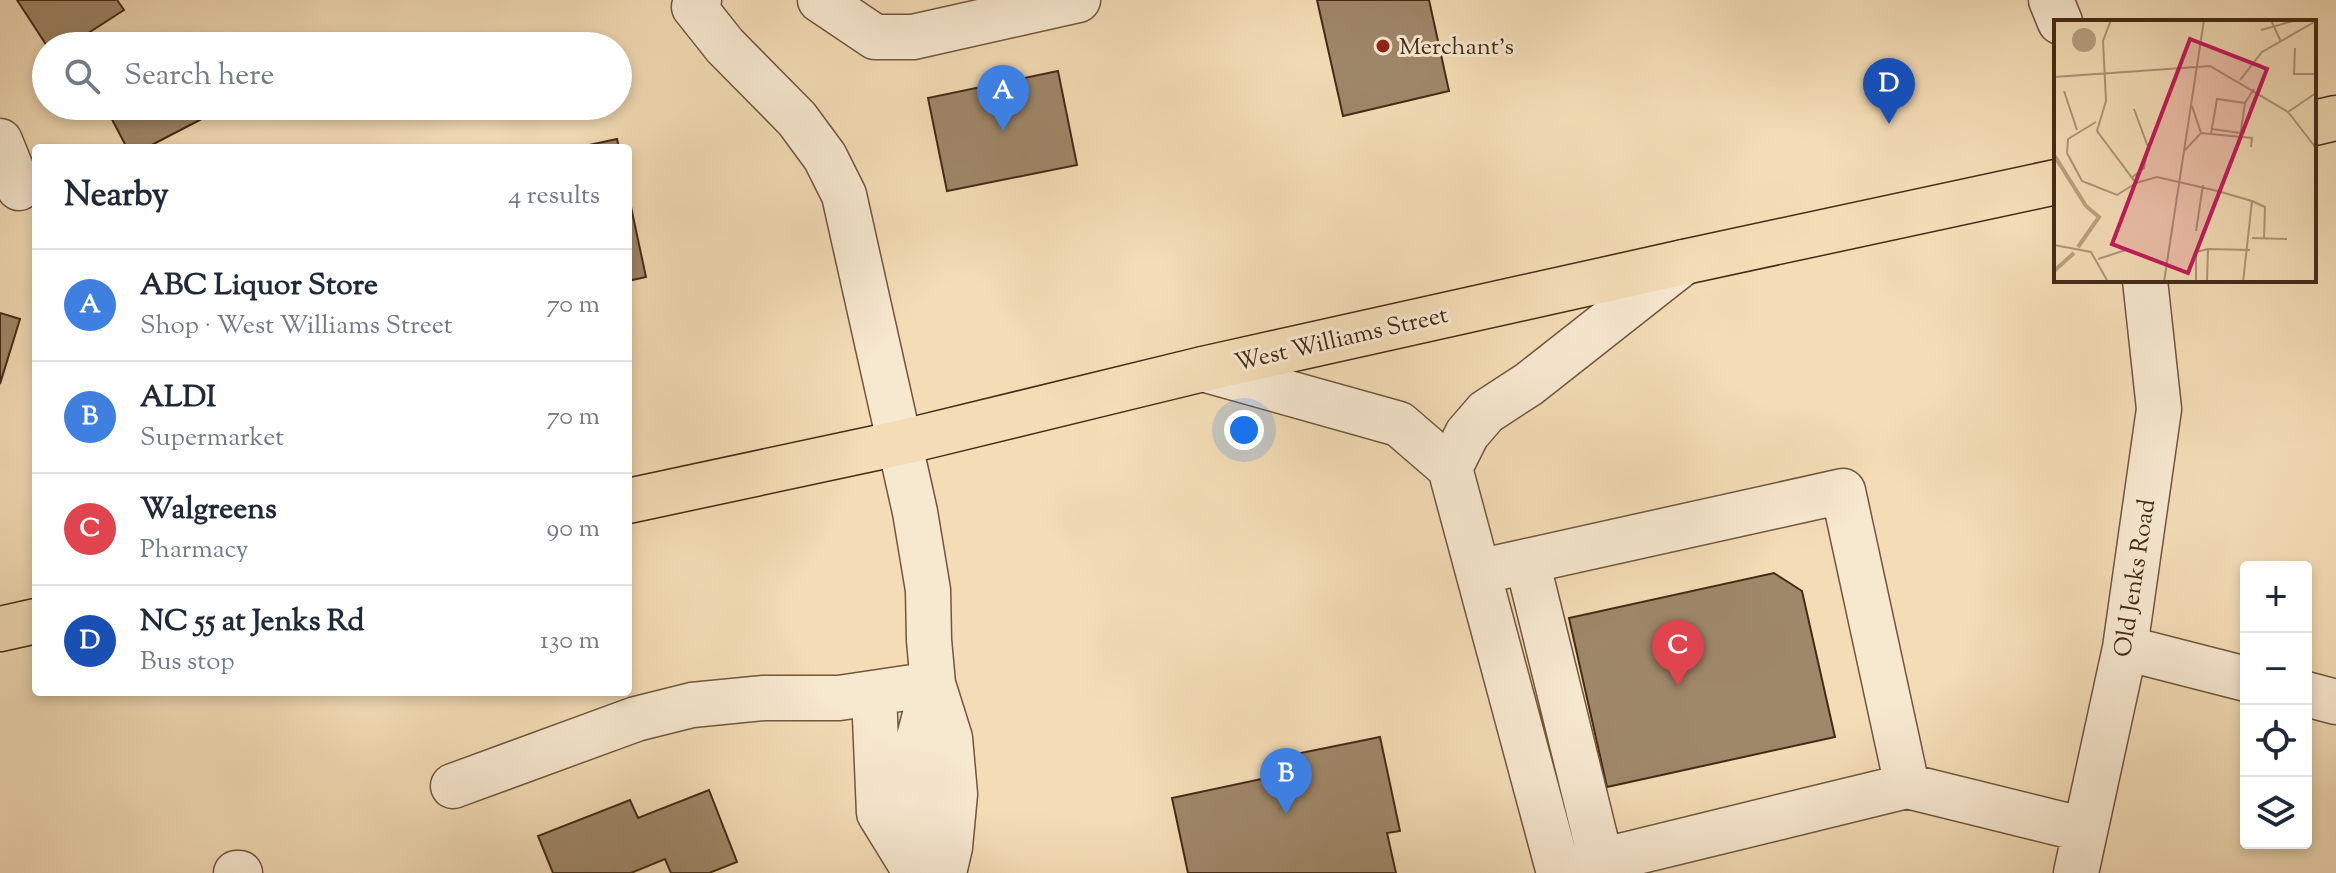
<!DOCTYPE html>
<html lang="en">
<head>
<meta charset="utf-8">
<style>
  body { margin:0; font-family:"Sorts Mill Goudy",serif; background:#f6f6f7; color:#1f2937 }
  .controls { position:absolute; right:24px; bottom:24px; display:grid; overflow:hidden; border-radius:8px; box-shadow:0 4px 12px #0003 }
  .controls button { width:72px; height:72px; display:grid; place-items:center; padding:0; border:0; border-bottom:2px solid #e0e1e3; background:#fff; color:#1f2937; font:40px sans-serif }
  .you { position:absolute; left:1244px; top:430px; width:28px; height:28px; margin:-20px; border:6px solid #fff; border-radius:50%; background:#1a73e8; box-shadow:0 0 0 12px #1a73e833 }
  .badge { display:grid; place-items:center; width:52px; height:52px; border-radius:50%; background:#8f2418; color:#fff; font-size:26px; font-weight:700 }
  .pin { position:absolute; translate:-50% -66px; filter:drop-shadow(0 2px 4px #0008) }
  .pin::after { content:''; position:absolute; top:42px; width:28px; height:24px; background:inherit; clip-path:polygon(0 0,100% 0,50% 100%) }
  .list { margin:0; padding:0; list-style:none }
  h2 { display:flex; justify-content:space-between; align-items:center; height:104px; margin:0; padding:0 32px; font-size:34px }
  h2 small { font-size:26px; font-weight:400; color:#747a83 }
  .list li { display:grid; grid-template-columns:52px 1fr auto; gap:24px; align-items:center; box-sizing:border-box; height:112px; padding:0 32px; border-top:2px solid #e0e1e3 }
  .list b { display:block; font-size:30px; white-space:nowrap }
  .list p { margin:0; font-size:26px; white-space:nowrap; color:#747a83 }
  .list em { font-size:26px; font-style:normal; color:#747a83 }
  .icon { flex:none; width:44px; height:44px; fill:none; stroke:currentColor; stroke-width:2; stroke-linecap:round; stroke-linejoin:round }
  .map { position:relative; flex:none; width:2336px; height:873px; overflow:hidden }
  .search { position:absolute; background:#fff; box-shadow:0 4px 12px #0003; left:32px; top:32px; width:600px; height:88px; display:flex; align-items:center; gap:20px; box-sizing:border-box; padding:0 28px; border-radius:44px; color:#747a83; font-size:30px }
  .panel { position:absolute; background:#fff; box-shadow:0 4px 12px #0003; left:32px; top:144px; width:600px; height:552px; border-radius:8px }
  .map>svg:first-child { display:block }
  .building { fill:#9f8769; stroke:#442b15; stroke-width:2 }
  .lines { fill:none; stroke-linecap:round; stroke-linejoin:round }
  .minor-casing { stroke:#70573d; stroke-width:47 }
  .major-casing { stroke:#442b15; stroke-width:47 }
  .minor { stroke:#f7e8d0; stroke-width:44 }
  .major { stroke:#f3dcb6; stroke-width:44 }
  .poi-dot { fill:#8f2418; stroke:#f7e8d0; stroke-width:3 }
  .labels { text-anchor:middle; stroke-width:6; stroke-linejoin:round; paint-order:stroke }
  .poi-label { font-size:24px; fill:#442b15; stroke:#f7e8d0; text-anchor:start }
  .street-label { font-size:24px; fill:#442b15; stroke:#f7e8d0 }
  .inset-river { fill:none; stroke:#b8a07f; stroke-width:4 }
  .inset-road { fill:none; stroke:#ad9576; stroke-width:2 }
  .view { fill:#c2185b; fill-opacity:0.15; stroke:#c2185b; stroke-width:4 }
  .inset-edge { fill:none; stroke:#442b15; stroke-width:4 }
</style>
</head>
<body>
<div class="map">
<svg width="2336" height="873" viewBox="0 0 2336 873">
  <rect width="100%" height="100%" fill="#f3dcb6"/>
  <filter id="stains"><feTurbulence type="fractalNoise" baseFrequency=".0025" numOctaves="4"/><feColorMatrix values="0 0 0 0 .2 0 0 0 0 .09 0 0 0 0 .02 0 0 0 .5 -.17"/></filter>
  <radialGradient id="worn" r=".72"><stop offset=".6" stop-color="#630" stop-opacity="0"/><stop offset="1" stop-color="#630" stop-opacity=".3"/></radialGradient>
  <path class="building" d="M17,0H117L124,10L68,46H47Z
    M1317,0H1429L1449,91L1343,116Z
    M1058,71L1077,165L947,191L928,98Z
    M105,106H217L219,110L146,148H127Z
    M617,139L619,148H575Z
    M628,193L646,277L628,281Z
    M0,313L20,319L0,384Z
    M1774,573L1802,591L1835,737L1607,787L1569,618Z
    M1380,737L1400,831L1387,833L1396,873H1188L1172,798L1290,773L1286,756Z
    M709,790L737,862L709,873H671L665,859L631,873H553L538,836L630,800L638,818Z"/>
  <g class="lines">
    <defs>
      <path id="minor" d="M699,0L694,7L725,46L797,119L825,157L844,195L915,512L928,590L929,640L933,684L950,738L955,794L950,847L944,873
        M820,0L875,37H913L1078,0
        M2051,0L2060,22
        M0,141L19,188
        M1203,369L1399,424L1450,468L1559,873
        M1450,468L1467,434L1486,412L1529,384L1684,262
        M1527,561L1601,861
        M1478,572L1843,491L1907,786
        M2125,648L2246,679
        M874,694L879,813L916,873
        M2306,694L2336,702
        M453,786L636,719L692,705L764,698H839L933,684
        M1559,871L1907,786L2085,830
        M236,873H240
        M928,873L919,832L910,772L933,684
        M2076,873L2125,648L2159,409L2145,280"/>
      <path id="major" d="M2314,123L2336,118
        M628,501L899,443L1203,369L1684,262L2056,182
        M0,629L36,621"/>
    </defs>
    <use href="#minor" class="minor-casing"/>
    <use href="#major" class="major-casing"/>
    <use href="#minor" class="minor"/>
    <use href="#major" class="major"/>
  </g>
  <circle class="poi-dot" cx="1383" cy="46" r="8"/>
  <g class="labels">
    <g class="poi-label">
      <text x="1399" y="54">Merchant's</text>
    </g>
    <g class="street-label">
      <text transform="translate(1341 338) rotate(-13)" y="8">West Williams Street</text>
      <text transform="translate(2134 578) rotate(-81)" y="8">Old Jenks Road</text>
    </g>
  </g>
  <g transform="translate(2054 20)">
    <rect width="262" height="262" fill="#f3dcb6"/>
    <path d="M18 20a12 12 0 1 1 24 0a12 12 0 1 1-24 0Z" fill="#b8a07f"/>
    <path class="inset-river" d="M0,135L32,186L45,197L24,227M0,251L20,233"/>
    <path class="inset-road" d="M57,0L49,21L52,81L43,111L82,163L103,157L168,172M217,0L227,22M207,10L243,0M241,28L240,54H262M0,57L156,46L234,92L262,128M186,60L208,32L262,1M10,71L23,110M138,86L147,113M234,92L262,73M42,102L14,119L13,133L28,161L63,175L82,163M158,109L186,113M157,114L163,79L191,83M186,117L191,83L200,69M130,131L147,113L198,118L197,127M77,158L90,148L94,127L80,89M167,172L198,181L189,262M198,181L211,187L210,219M142,211L149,165M198,218L233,219M0,225L37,232L54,262M44,239L75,229M110,262L150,0M142,262V232L154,229M153,262L154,229L196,230"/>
    <path class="view" d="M136,19L213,49L134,253L58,224Z"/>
    <rect width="262" height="262" class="inset-edge"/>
  </g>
  <rect width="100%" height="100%" filter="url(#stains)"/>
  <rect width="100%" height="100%" fill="url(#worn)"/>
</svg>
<div class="controls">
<button>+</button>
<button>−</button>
<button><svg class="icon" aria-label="locate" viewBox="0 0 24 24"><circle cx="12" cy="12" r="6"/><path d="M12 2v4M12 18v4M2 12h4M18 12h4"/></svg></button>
<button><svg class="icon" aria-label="layers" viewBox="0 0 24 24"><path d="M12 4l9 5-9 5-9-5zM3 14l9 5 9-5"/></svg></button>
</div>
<div class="you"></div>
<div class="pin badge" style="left:1003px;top:131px;background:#3f7fe0">A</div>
<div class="pin badge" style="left:1286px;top:814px;background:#3f7fe0">B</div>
<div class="pin badge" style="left:1678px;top:686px;background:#e0444e">C</div>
<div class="pin badge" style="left:1889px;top:124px;background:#1a4fb4">D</div>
<div class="search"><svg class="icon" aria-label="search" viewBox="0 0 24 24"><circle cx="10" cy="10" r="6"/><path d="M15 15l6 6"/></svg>Search here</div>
<section class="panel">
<h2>Nearby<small>4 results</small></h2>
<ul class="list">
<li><span class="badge" style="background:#3f7fe0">A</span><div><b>ABC Liquor Store</b><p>Shop · West Williams Street</p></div><em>70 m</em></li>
<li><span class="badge" style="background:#3f7fe0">B</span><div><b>ALDI</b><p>Supermarket</p></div><em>70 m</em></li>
<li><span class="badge" style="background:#e0444e">C</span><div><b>Walgreens</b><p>Pharmacy</p></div><em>90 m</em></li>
<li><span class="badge" style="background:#1a4fb4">D</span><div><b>NC 55 at Jenks Rd</b><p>Bus stop</p></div><em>130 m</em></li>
</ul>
</section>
</div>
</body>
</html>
